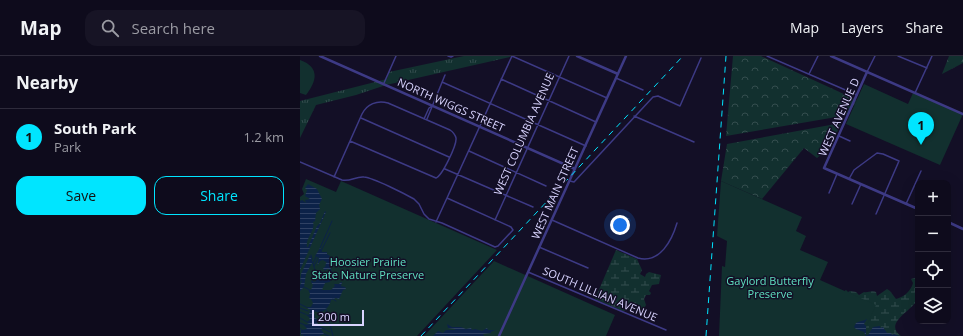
<!DOCTYPE html>
<html lang="en">
<head>
<meta charset="utf-8">
<style>
  body { margin:0; font-family:"Open Sans",sans-serif; background:#171425; color:#f1f3f6 }
  .controls { position:absolute; right:12px; bottom:12px; display:grid; overflow:hidden; border-radius:8px; box-shadow:0 4px 16px #0002 }
  .controls button { width:36px; height:36px; display:grid; place-items:center; padding:0; border:0; border-bottom:1px solid #2e2b3b; background:#0e0b1c; color:#f1f3f6; font:20px sans-serif }
  .scale { position:absolute; left:12px; bottom:10px; width:52px; box-sizing:border-box; padding-left:4px; border:2px solid #d9d4ff; border-top:0; font-size:11px; line-height:14px; white-space:nowrap; color:#d9d4ff; -webkit-text-stroke:3px #130f26; paint-order:stroke }
  .you { position:absolute; left:320px; top:169px; width:14px; height:14px; margin:-10px; border:3px solid #fff; border-radius:50%; background:#1a73e8; box-shadow:0 0 0 6px #1a73e833 }
  .badge { display:grid; place-items:center; width:26px; height:26px; border-radius:50%; background:#00e5ff; color:#111; font-size:13px; font-weight:700 }
  .pin { position:absolute; translate:-50% -33px; filter:drop-shadow(0 1px 2px #0008) }
  .pin::after { content:''; position:absolute; top:21px; width:14px; height:12px; background:inherit; clip-path:polygon(0 0,100% 0,50% 100%) }
  .list { margin:0; padding:0; list-style:none }
  h2 { display:flex; justify-content:space-between; align-items:center; height:52px; margin:0; padding:0 16px; font-size:17px }
  h2 small { font-size:13px; font-weight:400; color:#9b9ba3 }
  .list li { display:grid; grid-template-columns:26px 1fr auto; gap:12px; align-items:center; box-sizing:border-box; height:56px; padding:0 16px; border-top:1px solid #2e2b3b }
  .list b { display:block; font-size:15px; white-space:nowrap }
  .list p { margin:0; font-size:13px; white-space:nowrap; color:#9b9ba3 }
  .list em { font-size:13px; font-style:normal; color:#9b9ba3 }
  .actions { display:flex; gap:8px; padding:12px 16px }
  .actions a { flex:1; padding:9px 0; border:1px solid #00e5ff; border-radius:12px; text-align:center; font-size:14px; color:#00e5ff }
  .actions .main { background:#00e5ff; color:#111 }
  .icon { flex:none; width:22px; height:22px; fill:none; stroke:currentColor; stroke-width:2; stroke-linecap:round; stroke-linejoin:round }
  .map { position:relative; flex:none; width:663px; height:280px; overflow:hidden }
  header { display:flex; align-items:center; gap:24px; box-sizing:border-box; height:56px; padding:0 20px; background:#0e0b1c; border-bottom:1px solid #2e2b3b }
  header strong { font-size:19px }
  nav { display:flex; gap:22px; margin-inline-start:auto; font-size:14px }
  .search { width:280px; height:36px; background:#171425; display:flex; align-items:center; gap:10px; box-sizing:border-box; padding:0 14px; border-radius:12px; color:#9b9ba3; font-size:15px }
  main { display:flex }
  aside { flex:1; background:#0e0b1c }
  .map>svg:first-child { display:block }
  .grass { fill:url(#grass-tufts) }
  .forest { fill:url(#forest-crowns) }
  .wetland { fill:url(#wetland-marsh) }
  .green { fill:#12302f }
  .water { fill:url(#water-rules) }
  .lines { fill:none; stroke-linecap:round; stroke-linejoin:round }
  .stream { stroke:#0c2248; stroke-width:1 }
  .minor { stroke:#3d3a85; stroke-width:1.5 }
  .tertiary { stroke:#3d3a85; stroke-width:2.5 }
  .rail { stroke:#00e5ff; stroke-width:1; stroke-dasharray:6 5; stroke-linecap:butt }
  .labels { text-anchor:middle; stroke-width:3; stroke-linejoin:round; paint-order:stroke }
  .street-label { font-size:11px; fill:#d9d4ff; stroke:#130f26 }
  .park-label { font-size:11px; fill:#5fe0c0; stroke:#130f26 }
</style>
</head>
<body>
<header>
<strong>Map</strong>
<div class="search"><svg class="icon" aria-label="search" viewBox="0 0 24 24"><circle cx="10" cy="10" r="6"/><path d="M15 15l6 6"/></svg>Search here</div>
<nav><a>Map</a><a>Layers</a><a>Share</a></nav>
</header>
<main>
<aside>
<h2>Nearby<small></small></h2>
<ul class="list">
<li><span class="badge">1</span><div><b>South Park</b><p>Park</p></div><em>1.2 km</em></li>
</ul>
<div class="actions"><a class="main">Save</a><a>Share</a></div>
</aside>
<div class="map">
<svg width="663" height="280" viewBox="0 0 663 280">
  <defs>
    <pattern id="grass-tufts" width="24" height="20" patternUnits="userSpaceOnUse"><rect width="24" height="20" fill="#12302f"/><path d="M3 7l-1-3M5 7V3M7 7l1-3M15 17l-1-3M17 17v-4M19 17l1-3" fill="none" stroke="#344d4e"/></pattern>
    <pattern id="forest-crowns" width="20" height="18" patternUnits="userSpaceOnUse"><rect width="20" height="18" fill="#12302f"/><path d="M2 6a3 3 0 1 1 6 0M12 15a3 3 0 1 1 6 0" fill="none" stroke="#344d4e"/></pattern>
    <pattern id="wetland-marsh" width="20" height="14" patternUnits="userSpaceOnUse"><rect width="20" height="14" fill="#12302f"/><path d="M1 5h8M5 5V1M11 12h8M15 12V8" fill="none" stroke="#344d4e"/></pattern>
    <pattern id="water-rules" width="6" height="5" patternUnits="userSpaceOnUse"><rect width="6" height="5" fill="#0c2248"/><path d="M0 2.5h6" fill="none" stroke="#2f4163"/></pattern>
  </defs>
  <rect width="100%" height="100%" fill="#130f26"/>
  <path class="grass" d="M164,0H214L86,29L56,39L16,49L0,82V45L87,23L89,16Z"/>
  <path class="forest" d="M433,0H461L557,44L548,59L426,80Z
    M649,0H663V7L642,18Z
    M541,67L531,90L517,102L504,92L462,143L421,125L427,88Z"/>
  <path class="wetland" d="M316,194L337,203L342,214L340,218L345,221L346,218L349,216L361,219L359,228L352,229L349,235L351,237L350,239H346L344,243L346,249L342,256H337L330,253L323,255L295,243Z
    M618,221C618,228 620,237 617,244C612,255 583,267 601,280H479L546,234L548,236L550,235L556,236L559,239L564,236C568,237 571,234 576,236L577,240L587,233L590,235L596,243C604,241 611,235 613,227L611,223Z"/>
  <path class="green" d="M0,4C20,11 17,25 6,39L0,37Z
    M564,28L608,48L613,37L663,58L640,109L546,68Z
    M6,123L36,136L41,125L197,194L117,280H0V141L4,138L2,133Z
    M421,125L502,161L496,175L506,180L500,194L528,206L520,224L576,249L562,280H419L422,210L425,211L427,185L417,180Z
    M194,205L315,259L306,280H124Z"/>
  <path class="water" d="M8,128L17,133L22,143L19,149L20,153L16,157L15,165L13,166C16,174 5,182 7,191H8L17,170L20,167L25,155L26,156L0,214V145L2,144L6,147L5,144L10,143L5,140L7,134L5,132Z
    M319,160H326L331,164L330,166L329,163H326L325,164H327V174L324,175L317,176L313,170Z
    M20,192L22,196H27V198L30,200L29,202L33,206L40,207L39,208H32L30,211L32,216L35,217L27,222L29,224L31,223L30,226L25,227L22,234H31L35,230L34,228H39L41,226H42L41,230L45,231L46,233L43,234L39,243L36,242L31,244C30,249 26,255 20,256C18,256 16,255 14,256L15,262L17,263L18,269L23,272L21,273L24,278L19,280H3V278L1,280V274L7,273L4,269L10,268L7,267L8,265L10,264L9,261L5,258L9,259L10,254L6,251H11L13,247L11,243L9,242L10,238L8,233L11,234L13,229L11,226L12,224L14,226L16,225L15,221L16,222L19,216L22,215V218H25V216L29,217L30,216L29,213H27L25,215L23,212L25,211L26,207H27L26,206L23,204L20,205L17,210L19,202L15,200Z
    M10,199L13,207H12L6,218L4,231L0,235V229L2,225V224L0,227L1,218Z
    M567,263L564,268L566,270V279H568L573,271L580,270V272L583,271L587,277H591L592,279L594,278L599,280H566L564,276L556,273L554,271L556,267C560,265 563,265 567,263Z
    M147,268L152,271H161L166,273L171,272L172,274L175,273L182,275L187,272L188,274H195L191,276V277L183,278L184,280H133L138,275L143,277L146,274H155V273L148,272Z"/>
  <g class="lines">
    <path class="stream" d="M20,192L32,165
      M21,195L30,177
      M11,199L12,203
      M16,201L13,207L17,221
      M14,210L18,202
      M4,231L8,233
      M33,243L36,245
      M0,248L6,251
      M0,252L8,255
      M26,253L33,280
      M16,255L25,259
      M0,256L5,258
      M0,262L7,266
      M17,264L28,269
      M0,267L5,269
      M0,272L2,274
      M22,272L30,276
      M24,278L29,280"/>
    <path class="minor" d="M148,0L151,1L153,0
      M212,0L307,42
      M467,0L557,39
      M598,0L627,12
      M567,16L575,0
      M509,18L518,0
      M316,22L343,34
      M201,23L296,66
      M142,26L286,90
      M84,27L96,0
      M615,37L632,0
      M334,60L394,86
      M61,62L149,101
      M124,63L129,52L132,50
      M127,63L145,19
      M539,80L550,85
      M169,95L246,130
      M0,106L42,124C50,126 56,120 64,121C74,122 105,138 114,143L119,148L124,158L129,163L142,167L195,191L198,190L213,174L211,171L147,142
      M145,113L233,151
      M34,121L62,58C67,48 77,44 88,47L150,74C153,76 155,78 156,82C157,89 142,120 136,122L50,85
      M549,123L554,114L577,97L583,98L599,105L576,158
      M270,125L274,126L353,41L358,40L380,50L401,2
      M529,137L537,118
      M552,148L561,128
      M606,148L621,115
      M195,164L269,0
      M252,164L338,202C360,208 372,184 377,167
      M136,166L212,0
      M239,191L288,212
      M228,216L366,274"/>
    <path class="tertiary" d="M20,0L275,113
      M277,0L318,18
      M531,0L663,58
      M567,16L524,112L618,153
      M648,166L663,173
      M199,280L326,0"/>
    <path class="rail" d="M121,280L383,0
      M406,280L426,0"/>
  </g>
  <g class="labels">
    <g class="street-label">
      <text transform="translate(151 49) rotate(24)" y="4">NORTH WIGGS STREET</text>
      <text transform="translate(539 61) rotate(-66)" y="4">WEST AVENUE D</text>
      <text transform="translate(224 78) rotate(-66)" y="4">WEST COLUMBIA AVENUE</text>
      <text transform="translate(255 137) rotate(-66)" y="4">WEST MAIN STREET</text>
      <text transform="translate(300 238) rotate(23)" y="4">SOUTH LILLIAN AVENUE</text>
    </g>
    <g class="park-label">
      <text x="68" y="210">Hoosier Prairie<tspan x="68" dy="13">State Nature Preserve</tspan></text>
      <text x="470" y="229">Gaylord Butterfly<tspan x="470" dy="13">Preserve</tspan></text>
    </g>
  </g>
</svg>
<div class="controls">
<button>+</button>
<button>−</button>
<button><svg class="icon" aria-label="locate" viewBox="0 0 24 24"><circle cx="12" cy="12" r="6"/><path d="M12 2v4M12 18v4M2 12h4M18 12h4"/></svg></button>
<button><svg class="icon" aria-label="layers" viewBox="0 0 24 24"><path d="M12 4l9 5-9 5-9-5zM3 14l9 5 9-5"/></svg></button>
</div>
<div class="scale">200 m</div>
<div class="you"></div>
<div class="pin badge" style="left:621px;top:89px">1</div>
</div>
</main>
</body>
</html>
